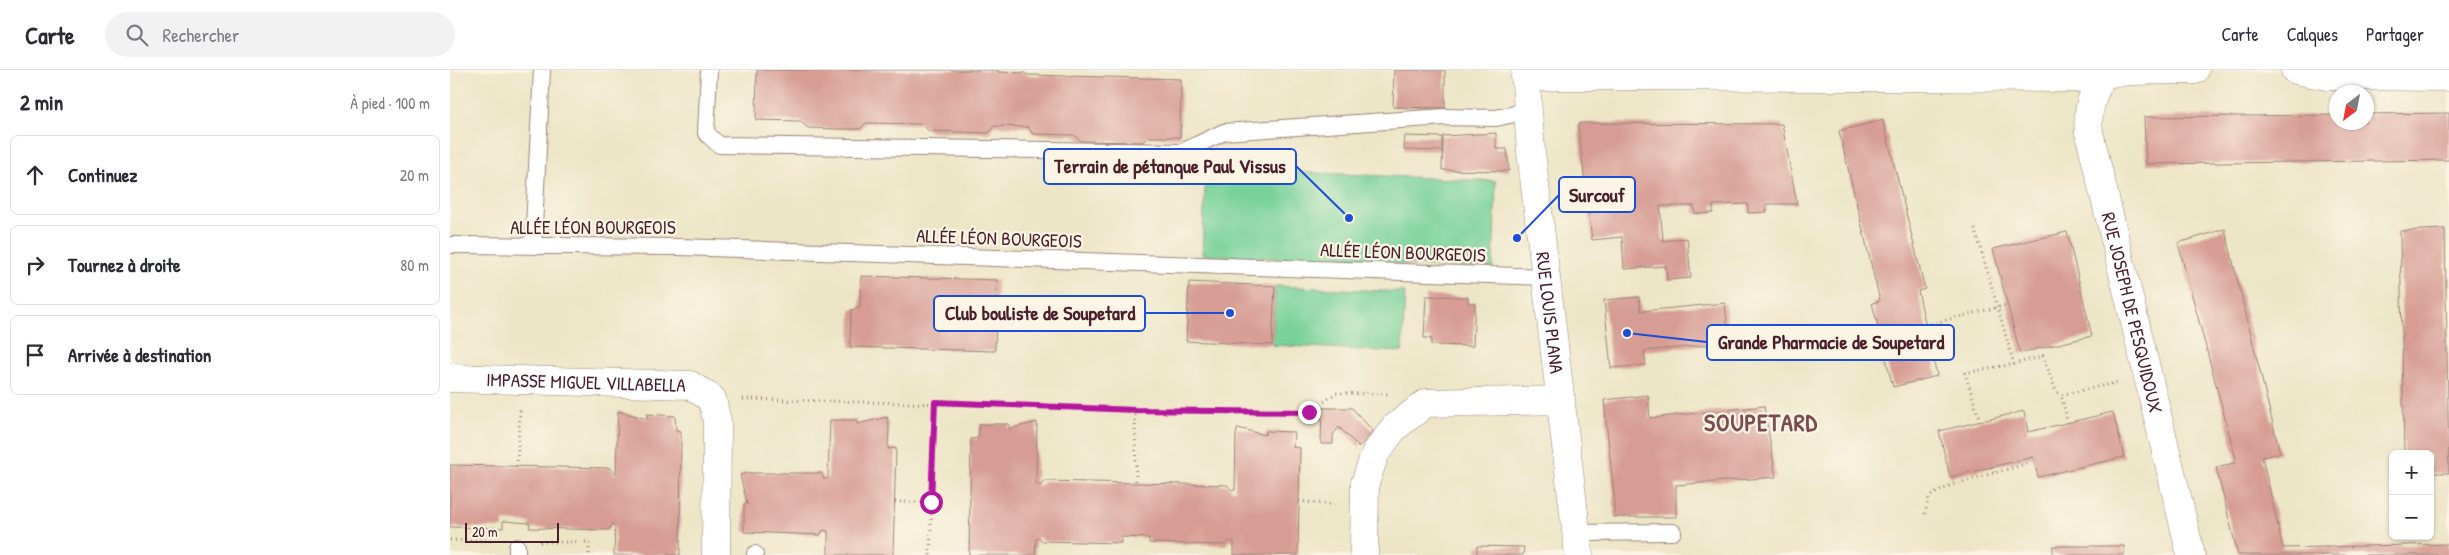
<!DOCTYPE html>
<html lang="fr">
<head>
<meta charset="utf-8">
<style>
  body { margin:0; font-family:"Patrick Hand",sans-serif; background:#f2f2f3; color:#2b2b33 }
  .controls { position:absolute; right:15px; bottom:15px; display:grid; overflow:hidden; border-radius:8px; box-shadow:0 1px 4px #0004 }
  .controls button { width:45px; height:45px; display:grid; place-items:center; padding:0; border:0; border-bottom:1px solid #e1e1e2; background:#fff; color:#2b2b33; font:25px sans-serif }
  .compass { position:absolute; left:1879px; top:15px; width:45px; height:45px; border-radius:50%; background:#fff; box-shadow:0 1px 4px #0004; rotate:212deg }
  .scale { position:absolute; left:15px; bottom:12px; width:94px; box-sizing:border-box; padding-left:5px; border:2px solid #4a1f2b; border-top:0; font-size:14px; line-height:18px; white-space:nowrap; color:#4a1f2b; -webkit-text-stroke:4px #fcf5e5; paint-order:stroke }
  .stop { position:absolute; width:15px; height:15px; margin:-11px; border:4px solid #b5179e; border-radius:50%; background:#fff }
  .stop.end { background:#b5179e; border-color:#fff; box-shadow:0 1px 5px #0008 }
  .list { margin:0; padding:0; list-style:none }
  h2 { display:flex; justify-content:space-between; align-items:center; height:65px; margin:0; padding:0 20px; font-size:21px }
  h2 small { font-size:16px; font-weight:400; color:#7c7c81 }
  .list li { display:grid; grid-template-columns:32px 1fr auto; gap:15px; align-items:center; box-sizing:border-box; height:80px; margin:0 10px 10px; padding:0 10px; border:1px solid #e1e1e2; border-radius:8px }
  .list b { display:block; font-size:19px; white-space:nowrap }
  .list em { font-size:16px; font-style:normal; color:#7c7c81 }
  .icon { flex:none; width:28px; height:28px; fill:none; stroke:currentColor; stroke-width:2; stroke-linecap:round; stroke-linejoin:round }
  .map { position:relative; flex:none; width:1999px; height:485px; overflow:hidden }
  header { display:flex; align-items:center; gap:30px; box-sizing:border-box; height:70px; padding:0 25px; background:#fff; border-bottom:1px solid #e1e1e2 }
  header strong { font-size:24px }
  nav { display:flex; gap:28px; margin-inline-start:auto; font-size:18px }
  .search { width:350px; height:45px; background:#f2f2f3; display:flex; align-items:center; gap:12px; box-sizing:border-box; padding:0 18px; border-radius:28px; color:#7c7c81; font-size:19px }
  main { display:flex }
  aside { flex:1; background:#fff }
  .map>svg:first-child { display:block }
  .green { fill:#78d299; stroke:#617862 }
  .building { fill:#d79d94 }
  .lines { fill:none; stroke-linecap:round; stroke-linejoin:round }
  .service-casing { stroke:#9b8278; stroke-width:18 }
  .minor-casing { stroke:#9b8278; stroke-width:29 }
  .tertiary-casing { stroke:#9b8278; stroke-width:29 }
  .path { stroke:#9b8278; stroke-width:3; stroke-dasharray:1 4; stroke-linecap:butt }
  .service { stroke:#fff; stroke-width:16 }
  .minor { stroke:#fff; stroke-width:28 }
  .tertiary { stroke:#fff; stroke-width:28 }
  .route { stroke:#b5179e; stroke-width:6 }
  .labels { text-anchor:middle; stroke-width:4.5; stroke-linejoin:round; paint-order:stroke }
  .street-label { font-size:19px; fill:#4a1f2b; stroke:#fcf5e5 }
  .district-label { font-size:24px; font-weight:bold; letter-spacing:1px; fill:#7b4b50; stroke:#fcf5e5 }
  .leader { fill:none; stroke:#1d4ed8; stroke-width:2 }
  .callout-dot { fill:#1d4ed8; stroke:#fcf5e5; stroke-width:2 }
  .callout { fill:#fcf5e5; stroke:#1d4ed8; stroke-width:2 }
  .callout-label { font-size:20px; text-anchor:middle; font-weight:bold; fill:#4a1f2b }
</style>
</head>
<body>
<header>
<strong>Carte</strong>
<div class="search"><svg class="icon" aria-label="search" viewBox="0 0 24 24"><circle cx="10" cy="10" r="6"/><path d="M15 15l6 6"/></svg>Rechercher</div>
<nav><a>Carte</a><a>Calques</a><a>Partager</a></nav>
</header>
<main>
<aside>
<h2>2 min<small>À pied · 100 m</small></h2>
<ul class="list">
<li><svg class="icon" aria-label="ahead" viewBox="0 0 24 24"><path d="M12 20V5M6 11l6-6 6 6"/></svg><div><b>Continuez</b></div><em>20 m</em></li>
<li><svg class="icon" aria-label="right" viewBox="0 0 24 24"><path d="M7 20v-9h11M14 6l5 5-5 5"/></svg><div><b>Tournez à droite</b></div><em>80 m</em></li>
<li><svg class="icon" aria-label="arrive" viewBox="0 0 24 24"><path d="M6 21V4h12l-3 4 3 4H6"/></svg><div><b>Arrivée à destination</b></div></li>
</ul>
</aside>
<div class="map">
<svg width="1999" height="485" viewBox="0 0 1999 485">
  <rect width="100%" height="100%" fill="#fcf5e5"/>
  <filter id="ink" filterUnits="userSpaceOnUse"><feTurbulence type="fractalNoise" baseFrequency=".02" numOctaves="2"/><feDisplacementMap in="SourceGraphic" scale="10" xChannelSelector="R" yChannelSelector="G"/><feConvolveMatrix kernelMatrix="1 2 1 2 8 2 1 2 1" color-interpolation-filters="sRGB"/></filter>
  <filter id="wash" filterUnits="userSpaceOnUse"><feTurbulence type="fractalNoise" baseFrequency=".0096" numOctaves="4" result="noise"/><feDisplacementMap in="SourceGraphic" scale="20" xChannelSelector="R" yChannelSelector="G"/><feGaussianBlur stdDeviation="1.12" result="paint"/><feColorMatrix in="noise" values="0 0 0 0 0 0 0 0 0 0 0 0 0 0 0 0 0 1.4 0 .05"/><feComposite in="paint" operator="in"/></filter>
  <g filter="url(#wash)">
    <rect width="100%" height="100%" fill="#ece5c6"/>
    <path class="green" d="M756,98L1046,111L1043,198L752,185Z
      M825,216L955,222L952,282L822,275Z"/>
    <g id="blocks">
      <path class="building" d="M307,0H548V2L575,3L577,5L731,9L730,67H698L693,72L631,71L624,65L583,64L578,57L544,56L539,63L479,61L472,54L416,53L410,59H386L358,58L350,51L306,50Z
        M944,0H995V38L943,37Z
        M1999,43V90L1696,94L1694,47L1886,45V52H1916V44Z
        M1433,50L1475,219L1468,221L1487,306L1443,317L1422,233L1430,231L1389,61Z
        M1130,53L1332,54L1347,134H1316L1317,142L1298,143V134L1263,135V143L1245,144L1244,136H1210L1213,171L1237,168L1241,208L1217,210L1216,196L1174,199L1172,167L1142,170L1128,56Z
        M1046,63V79H1057L1059,101L992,100L993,66Z
        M955,66L992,67V81L954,80Z
        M1775,159L1830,383L1812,387L1833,478L1999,474V485H1788L1766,397L1784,393L1786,389L1728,173Z
        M1995,159L1999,403H1980V384H1954L1950,161Z
        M1617,162L1642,266L1570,283L1543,179Z
        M411,206L547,210L545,281L400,277L401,240L410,238Z
        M739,212L825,216L822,275L736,271Z
        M976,226L1018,227V233H1025L1023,276L981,275V268H974Z
        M1189,227L1191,241L1275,233L1279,273L1194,281L1196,295L1161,298L1154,230Z
        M1198,325L1200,348L1314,336L1326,407L1226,415V447H1164V426L1154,330Z
        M872,338H902L923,361L909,377L889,357L883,365V374H871Z
        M168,341L197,349V344L225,346L226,360L231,361L230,485H164L165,456L163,454L158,460L79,458L80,453L53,451V458L0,457V395L160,398L164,404L166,403Z
        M1574,341L1578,362L1663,342L1674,387L1588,407L1583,387L1500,407L1489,361Z
        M437,347L439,357L438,379L446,378L443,485H378V461L373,460L370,465L294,462V434H297L290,405L297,403H371L374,409L378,408L380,350H407V354Z
        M587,352L586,413L590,416L595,411L777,415L782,420H785L786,364L788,358L815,365L816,361L844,362L843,377L850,378L848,485H784V472L779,471L776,475L699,473V468L671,467V473L592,471L589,467L586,469L585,485H519L521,369L528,368L530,354H559V359Z
        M1027,476L1074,477L1073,485H1027Z
        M1603,476H1674V485H1603Z"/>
    </g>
  </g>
  <g filter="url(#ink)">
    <use href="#blocks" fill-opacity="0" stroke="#9b8278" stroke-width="1"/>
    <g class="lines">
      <defs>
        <path id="service" d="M259,0L256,63L269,75L732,82L774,62L995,47L1046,48L1078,41
          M0,175L230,177L1096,207
          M83,176L92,0
          M1126,463L1223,462
          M67,477V485
          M305,484V485"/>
        <g id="minor">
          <path id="s1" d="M1655,0C1644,21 1636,38 1639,62L1741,485"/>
          <path d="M1845,0L1877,6L1999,7"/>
          <path d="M1075,8L1113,6L1626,8C1666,0 1705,0 1745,0"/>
          <path id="s2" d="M0,308L240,315L262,329L267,351L266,485"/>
          <path d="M914,485L915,413L925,384L944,358L976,333L1111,330"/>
        </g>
        <g id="tertiary">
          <path id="s3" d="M1075,0L1081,82L1129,485"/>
        </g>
      </defs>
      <use href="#service" class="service-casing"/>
      <use href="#minor" class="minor-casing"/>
      <use href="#tertiary" class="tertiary-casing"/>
      <path class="path" d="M1525,159L1564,294L1593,286L1606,321L1611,325
        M1476,255L1557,235
        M293,329L859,343L886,323L938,324
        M685,340L686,413
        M1530,351L1515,303L1564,294
        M1618,353L1611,325L1669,312
        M67,396L70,340
        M1541,397L1544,403
        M849,431L884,435
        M445,432H481
        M1475,444L1479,427L1501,415L1580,393
        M0,470L43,471
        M90,472H139V485
        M480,485L485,333"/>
      <use href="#service" class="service"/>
      <use href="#minor" class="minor"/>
      <use href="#tertiary" class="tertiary"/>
    </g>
  </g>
  <g class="lines" filter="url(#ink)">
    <path class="route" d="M481,432L485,332L685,340L859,342"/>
  </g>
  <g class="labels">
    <g class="street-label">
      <text x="143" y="164">ALLÉE LÉON BOURGEOIS</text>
      <text transform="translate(549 168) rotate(2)" y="7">ALLÉE LÉON BOURGEOIS</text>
      <text transform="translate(953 182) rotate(2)" y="7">ALLÉE LÉON BOURGEOIS</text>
      <text dy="7" stroke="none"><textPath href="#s3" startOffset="244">RUE LOUIS PLANA</textPath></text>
      <text dy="7" stroke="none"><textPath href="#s1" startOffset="251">RUE JOSEPH DE PESQUIDOUX</textPath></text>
      <text dy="7" stroke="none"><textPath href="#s2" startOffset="136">IMPASSE MIGUEL VILLABELLA</textPath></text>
    </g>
    <g class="district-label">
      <text x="1311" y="361">SOUPETARD</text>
    </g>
  </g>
  <path class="leader" d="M899 148L846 96M1067 168L1109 125M780 243L695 243M1177 263L1257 272"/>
  <g class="callout-dot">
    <circle cx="899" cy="148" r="5"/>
    <circle cx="1067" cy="168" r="5"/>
    <circle cx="780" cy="243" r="5"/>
    <circle cx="1177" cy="263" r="5"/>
  </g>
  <g class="callout">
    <rect x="594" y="79" width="252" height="35" rx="5"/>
    <rect x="1109" y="107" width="76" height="35" rx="5"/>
    <rect x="484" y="226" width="211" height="35" rx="5"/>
    <rect x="1257" y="255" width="247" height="35" rx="5"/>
  </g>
  <g class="callout-label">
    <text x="720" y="103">Terrain de pétanque Paul Vissus</text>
    <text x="1147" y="132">Surcouf</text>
    <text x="590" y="250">Club bouliste de Soupetard</text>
    <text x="1381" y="279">Grande Pharmacie de Soupetard</text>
  </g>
</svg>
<div class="controls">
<button>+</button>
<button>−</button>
</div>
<svg class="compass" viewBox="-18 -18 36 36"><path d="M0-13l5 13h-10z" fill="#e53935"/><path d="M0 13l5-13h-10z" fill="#7c7c81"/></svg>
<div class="scale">20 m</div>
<div class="stop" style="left:481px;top:432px"></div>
<div class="stop end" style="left:859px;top:342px"></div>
</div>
</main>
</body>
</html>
